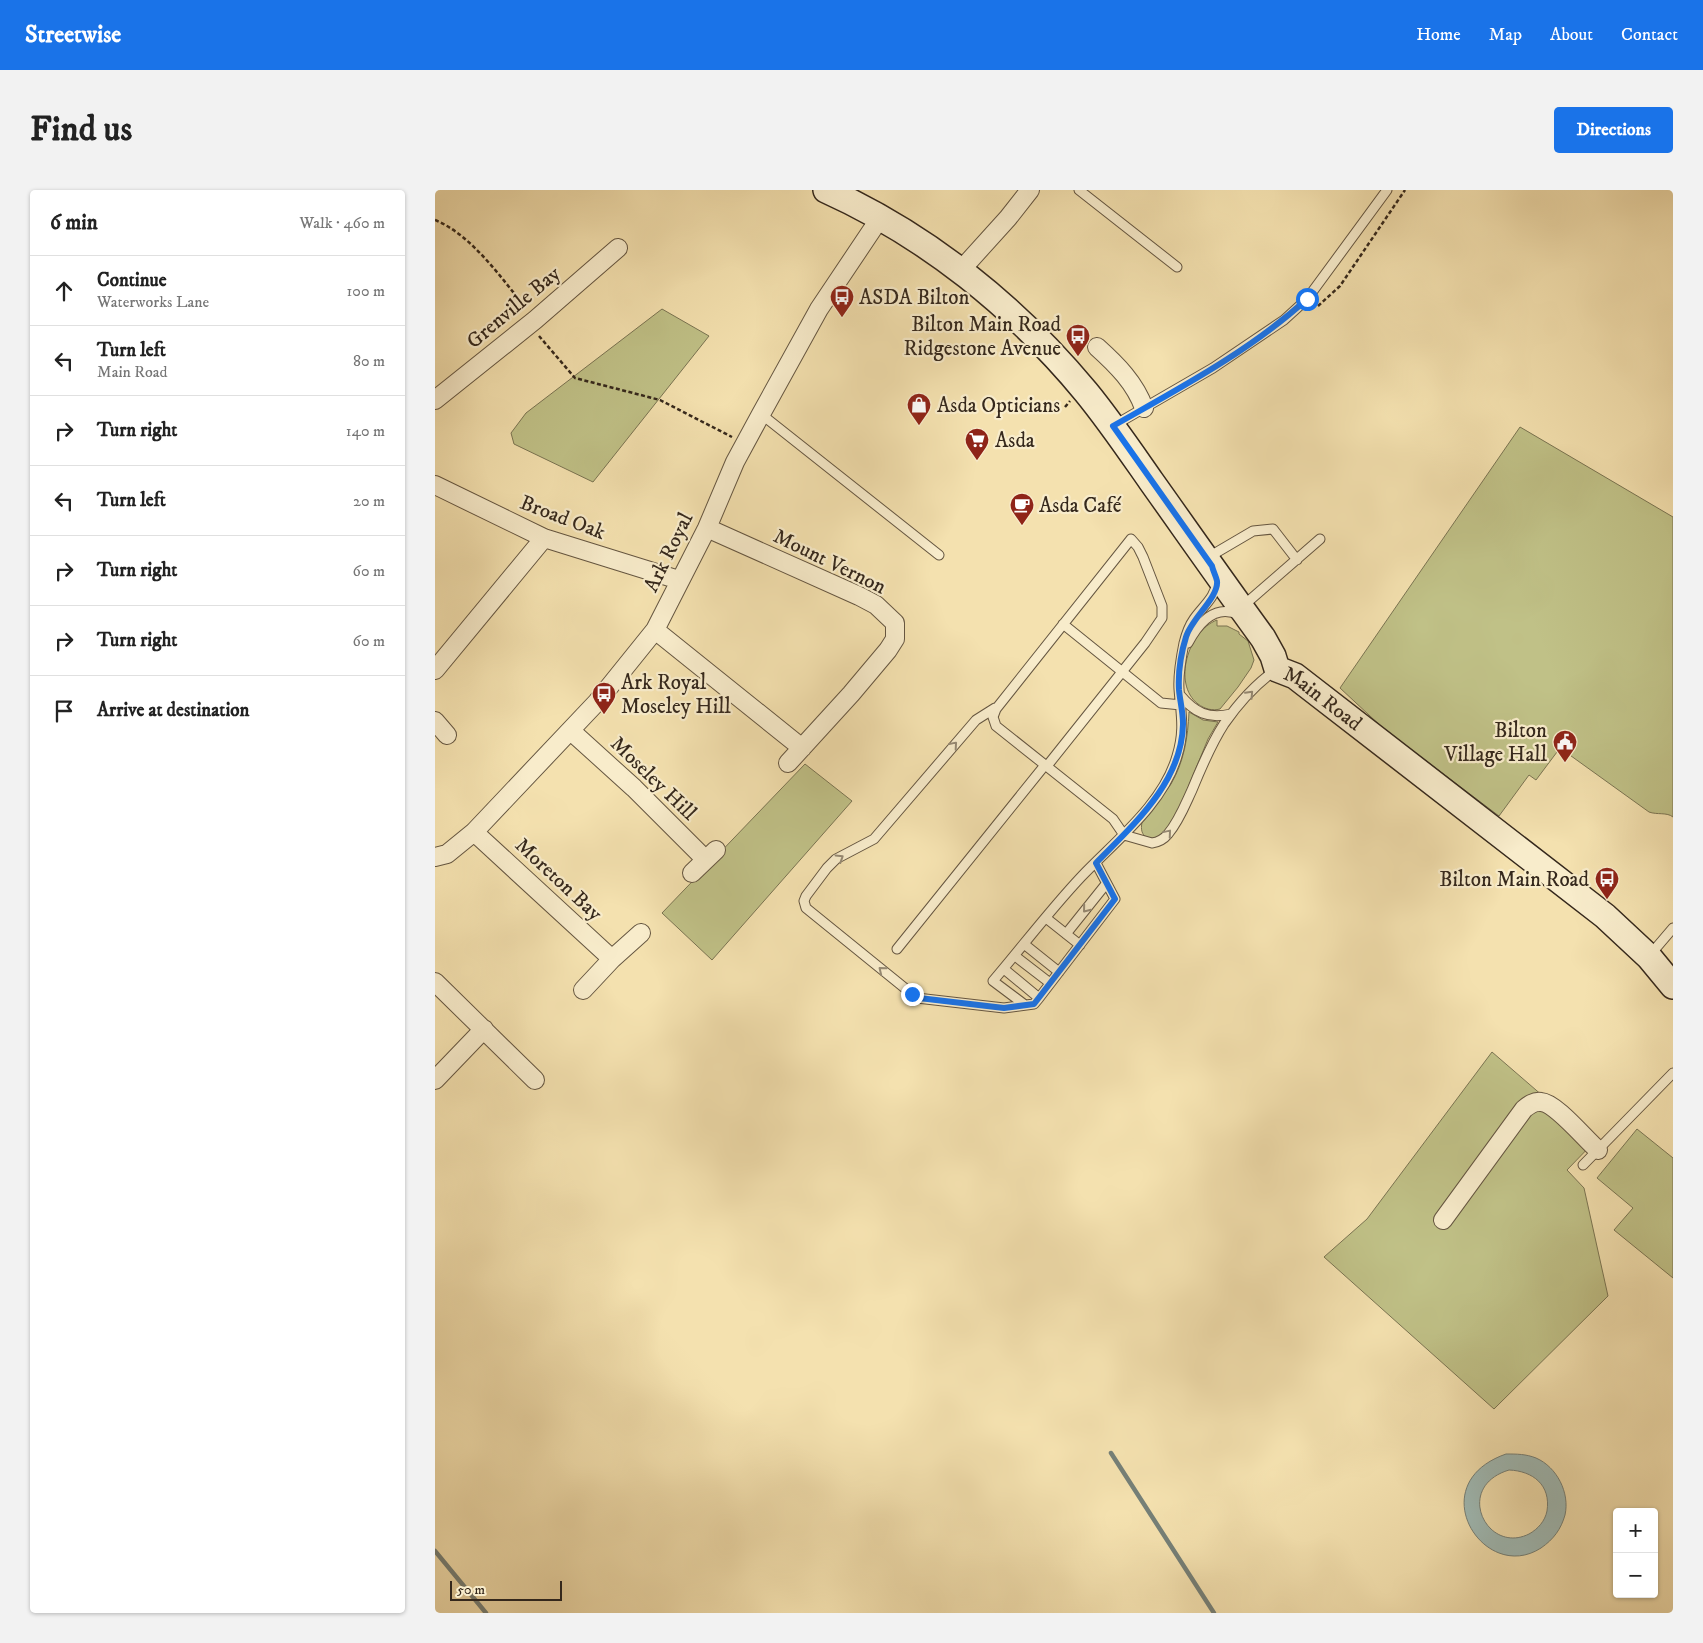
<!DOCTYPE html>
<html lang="en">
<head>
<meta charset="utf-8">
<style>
  body { margin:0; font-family:"IM FELL DW Pica",serif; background:#f2f2f2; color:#222 }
  .controls { position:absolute; right:15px; bottom:15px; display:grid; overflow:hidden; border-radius:5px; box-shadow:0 1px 4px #0004 }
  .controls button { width:45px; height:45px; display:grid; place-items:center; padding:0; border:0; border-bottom:1px solid #e0e0e0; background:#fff; color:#222; font:25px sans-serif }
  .scale { position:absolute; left:15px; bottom:12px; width:112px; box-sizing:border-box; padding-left:5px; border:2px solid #35281c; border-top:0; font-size:14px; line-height:18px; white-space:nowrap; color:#35281c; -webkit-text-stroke:4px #f8eccb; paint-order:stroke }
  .stop { position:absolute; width:15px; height:15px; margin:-11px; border:4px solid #1a73e8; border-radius:50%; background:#fff }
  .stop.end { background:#1a73e8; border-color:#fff; box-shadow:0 1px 5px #0008 }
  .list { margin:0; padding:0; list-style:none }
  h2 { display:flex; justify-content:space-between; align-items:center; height:65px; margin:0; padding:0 20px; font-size:21px }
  h2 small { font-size:16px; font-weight:400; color:#767676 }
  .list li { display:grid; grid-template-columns:32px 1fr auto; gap:15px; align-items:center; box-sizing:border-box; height:70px; padding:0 20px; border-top:1px solid #e0e0e0 }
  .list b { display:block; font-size:19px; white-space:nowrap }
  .list p { margin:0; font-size:16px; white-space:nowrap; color:#767676 }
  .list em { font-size:16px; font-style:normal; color:#767676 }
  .icon { flex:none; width:28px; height:28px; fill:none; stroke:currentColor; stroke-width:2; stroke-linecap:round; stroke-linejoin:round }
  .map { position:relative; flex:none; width:1238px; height:1423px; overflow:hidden; border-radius:5px }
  header { display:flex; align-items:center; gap:30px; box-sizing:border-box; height:70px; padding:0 25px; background:#1a73e8; color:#fff }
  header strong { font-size:24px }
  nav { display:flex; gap:28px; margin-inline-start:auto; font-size:18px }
  .intro { display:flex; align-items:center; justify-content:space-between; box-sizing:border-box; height:120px; padding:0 30px }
  h1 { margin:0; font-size:35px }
  .button { padding:12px 22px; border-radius:5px; background:#1a73e8; color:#fff; font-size:18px; font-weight:700 }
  main { display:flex; gap:30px; padding:0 30px }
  aside { flex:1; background:#fff; border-radius:5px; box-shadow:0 1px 4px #0004 }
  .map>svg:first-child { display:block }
  .green { fill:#c0c187; stroke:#7a7452 }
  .water { fill:#a0bbb6; stroke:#758078; fill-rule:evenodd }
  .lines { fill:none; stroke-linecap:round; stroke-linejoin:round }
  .stream { stroke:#758078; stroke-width:4.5 }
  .lane-casing { stroke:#655641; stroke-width:11 }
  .street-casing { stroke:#655641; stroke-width:20 }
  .secondary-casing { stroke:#35281c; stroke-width:28 }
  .path { stroke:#35281c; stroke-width:2.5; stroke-dasharray:4 2.5; stroke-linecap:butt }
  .lane { stroke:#f8eccb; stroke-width:9 }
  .street { stroke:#f8eccb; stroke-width:18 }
  .secondary { stroke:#f8eccb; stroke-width:25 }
  .oneway { stroke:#968a74 }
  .route { stroke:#1a73e8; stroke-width:6 }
  .labels { text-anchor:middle; stroke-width:4.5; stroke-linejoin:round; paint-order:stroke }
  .poi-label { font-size:21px; fill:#35281c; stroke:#f8eccb; text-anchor:start }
  .street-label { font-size:21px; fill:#35281c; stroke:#f8eccb }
</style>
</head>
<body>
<header>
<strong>Streetwise</strong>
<nav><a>Home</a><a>Map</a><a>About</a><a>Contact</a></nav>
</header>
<div class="intro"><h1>Find us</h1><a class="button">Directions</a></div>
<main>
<aside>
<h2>6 min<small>Walk · 460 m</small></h2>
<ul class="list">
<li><svg class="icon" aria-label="ahead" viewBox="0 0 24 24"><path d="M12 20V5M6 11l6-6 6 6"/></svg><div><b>Continue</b><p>Waterworks Lane</p></div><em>100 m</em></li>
<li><svg class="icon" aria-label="left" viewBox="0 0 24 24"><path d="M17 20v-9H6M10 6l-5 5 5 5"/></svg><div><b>Turn left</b><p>Main Road</p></div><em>80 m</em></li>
<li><svg class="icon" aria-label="right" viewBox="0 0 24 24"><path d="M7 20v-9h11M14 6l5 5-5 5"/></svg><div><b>Turn right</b></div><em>140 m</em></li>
<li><svg class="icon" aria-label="left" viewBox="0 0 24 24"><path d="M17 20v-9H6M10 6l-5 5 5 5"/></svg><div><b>Turn left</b></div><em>20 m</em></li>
<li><svg class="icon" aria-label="right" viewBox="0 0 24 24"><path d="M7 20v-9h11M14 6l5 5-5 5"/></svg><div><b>Turn right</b></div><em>60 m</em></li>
<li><svg class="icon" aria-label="right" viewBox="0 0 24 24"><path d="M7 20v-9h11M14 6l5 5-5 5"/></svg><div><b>Turn right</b></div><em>60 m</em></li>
<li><svg class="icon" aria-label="arrive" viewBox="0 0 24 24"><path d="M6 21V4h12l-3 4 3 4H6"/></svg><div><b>Arrive at destination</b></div></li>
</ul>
</aside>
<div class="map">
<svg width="1238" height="1423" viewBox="0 0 1238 1423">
  <rect width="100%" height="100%" fill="#f4e1af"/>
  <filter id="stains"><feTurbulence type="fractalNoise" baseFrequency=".004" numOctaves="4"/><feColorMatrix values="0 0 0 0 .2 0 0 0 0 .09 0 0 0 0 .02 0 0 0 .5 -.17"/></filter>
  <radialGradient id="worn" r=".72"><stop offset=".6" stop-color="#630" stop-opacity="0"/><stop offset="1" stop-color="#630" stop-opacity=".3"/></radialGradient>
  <path class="green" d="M227,119L274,146L158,292L79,254L76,243L91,223Z
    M1085,237L1238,327V627C1232,622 1222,625 1214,622L1125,558L1101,590L1094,585L1064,626L949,539L905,498Z
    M782,430V436H792L804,442V444L813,451L819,470L816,478L803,497L785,519C777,521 770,519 763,514C737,494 753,441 782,430Z
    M754,522L768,530L783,532L773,549L743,622L728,652C714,648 704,649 707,632C715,618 728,607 736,594C749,572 753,547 754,522Z
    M370,574L417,611L277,770L227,723Z
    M1057,862L1160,951L1132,980L1149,998L1173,1106L1059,1219L889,1067L932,1029Z
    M1202,939L1238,968V1088L1179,1040L1198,1018L1162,988Z"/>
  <path class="water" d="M1071,1264C1082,1264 1091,1264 1101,1268C1122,1277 1135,1303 1130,1325C1126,1339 1119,1349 1106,1358C1049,1395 985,1294 1071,1264ZM1074,1280C1098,1281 1116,1295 1112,1321C1110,1331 1103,1339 1094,1344C1052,1365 1018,1297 1074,1280Z"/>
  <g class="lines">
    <path class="stream" d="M676,1263L779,1423
      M0,1361L51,1423"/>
    <defs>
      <path id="lane" d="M644,0L742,77
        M326,224L504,365
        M678,236L778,178L849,130L872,109L952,0
        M772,368L818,341L838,339L862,370
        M808,416L885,349
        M628,434L726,513L746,515
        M753,453C763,434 780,413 804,425
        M745,505C760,523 773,529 796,524
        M560,518L541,530L439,649L401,669L392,678L371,706L369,711L371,718L482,808L569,818L599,814L604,808L680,709L661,673
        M612,576L710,453L727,428V416L708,367L703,357L696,349L561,519L558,527L561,536L678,629L689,645L717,653C724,652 729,649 733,644C744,631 750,615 757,600C766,578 776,554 789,534C803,514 822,493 842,479
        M611,728L645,755
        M631,744L671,694
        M589,754L624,782
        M462,759L610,575
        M1215,765L1238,738
        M580,766L615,793
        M569,779L604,808
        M590,815L558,791C587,757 615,720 646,687C680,651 728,615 742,566C750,540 746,525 744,499C743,484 746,468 749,453C751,445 754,436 759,429C768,416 781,407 782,391
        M1148,975L1238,883"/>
      <path id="street" d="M526,80L573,28L595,0
        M662,157C682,175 700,193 709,218
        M0,210L100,130L183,58
        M0,295L109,348L244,390
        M272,338L424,406L441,415L460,433V449L453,460L416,504L353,573
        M220,440L367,558
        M0,480L109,348
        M0,531L12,545
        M136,541L199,598L270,669
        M39,642L177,769
        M0,667L12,664L39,642L162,512L220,440L272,338L300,272L326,224L384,119L445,28
        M257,683L281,660
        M0,792L100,890
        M148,800L177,769L206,743
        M0,890L49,839
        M1008,1030L1089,919C1094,915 1099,911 1106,912C1121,913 1150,949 1163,960"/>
      <g id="secondary">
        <path id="s1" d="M391,0C491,45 581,117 651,202C674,230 695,261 716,291C753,343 790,396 828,448L838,466L842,479L860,486L1170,726L1214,767L1238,796"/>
      </g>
    </defs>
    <use href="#lane" class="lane-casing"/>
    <use href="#street" class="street-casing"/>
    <use href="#secondary" class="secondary-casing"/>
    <path class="path" d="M0,30C37,45 66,88 91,118
      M883,116L905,96L970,0
      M104,146L140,188L225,210L297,247
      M630,217L635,211"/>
    <use href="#lane" class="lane"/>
    <use href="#street" class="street"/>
    <use href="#secondary" class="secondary"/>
  </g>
  <defs><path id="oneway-chevron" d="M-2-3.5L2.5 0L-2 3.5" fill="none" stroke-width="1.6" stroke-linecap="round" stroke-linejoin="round" transform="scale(1.25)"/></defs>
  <g class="oneway">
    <use href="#oneway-chevron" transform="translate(815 504) rotate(-47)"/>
    <use href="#oneway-chevron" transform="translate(519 555) rotate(-49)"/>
    <use href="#oneway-chevron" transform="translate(733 643) rotate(-50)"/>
    <use href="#oneway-chevron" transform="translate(405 668) rotate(-32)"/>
    <use href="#oneway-chevron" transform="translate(651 719) rotate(129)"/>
    <use href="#oneway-chevron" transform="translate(447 780) rotate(-141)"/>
  </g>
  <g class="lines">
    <path class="route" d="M477,804L484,808L569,818L599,814L680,709L661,673C699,634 747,592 748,534C748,522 745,511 744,500C743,482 746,463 751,447C756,429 784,407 782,391C781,386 778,381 777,376L678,236C745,198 815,161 872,109"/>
  </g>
  <defs>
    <symbol id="bus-pin" viewBox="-11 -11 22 30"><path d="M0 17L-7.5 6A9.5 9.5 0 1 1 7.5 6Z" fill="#8f2418" stroke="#f8eccb"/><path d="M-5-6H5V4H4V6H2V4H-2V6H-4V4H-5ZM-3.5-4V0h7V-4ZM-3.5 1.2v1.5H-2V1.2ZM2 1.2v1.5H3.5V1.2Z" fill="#fff"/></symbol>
    <symbol id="shop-pin" viewBox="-11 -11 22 30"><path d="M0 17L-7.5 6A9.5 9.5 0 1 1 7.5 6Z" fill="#8f2418" stroke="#f8eccb"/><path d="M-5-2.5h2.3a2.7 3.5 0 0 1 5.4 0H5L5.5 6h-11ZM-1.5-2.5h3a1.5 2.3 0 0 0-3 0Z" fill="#fff"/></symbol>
    <symbol id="supermarket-pin" viewBox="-11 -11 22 30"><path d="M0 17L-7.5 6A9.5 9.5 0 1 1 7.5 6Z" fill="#8f2418" stroke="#f8eccb"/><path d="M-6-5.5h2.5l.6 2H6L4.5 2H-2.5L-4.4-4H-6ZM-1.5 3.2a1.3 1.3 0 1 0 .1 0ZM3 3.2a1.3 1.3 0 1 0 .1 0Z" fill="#fff"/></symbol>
    <symbol id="cafe-pin" viewBox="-11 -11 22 30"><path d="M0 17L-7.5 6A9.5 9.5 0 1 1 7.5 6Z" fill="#8f2418" stroke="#f8eccb"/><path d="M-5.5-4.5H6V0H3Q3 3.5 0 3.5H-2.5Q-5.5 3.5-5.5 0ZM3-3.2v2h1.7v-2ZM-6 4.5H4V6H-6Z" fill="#fff"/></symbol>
    <symbol id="civic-pin" viewBox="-11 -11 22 30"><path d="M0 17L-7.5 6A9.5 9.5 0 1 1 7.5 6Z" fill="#8f2418" stroke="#f8eccb"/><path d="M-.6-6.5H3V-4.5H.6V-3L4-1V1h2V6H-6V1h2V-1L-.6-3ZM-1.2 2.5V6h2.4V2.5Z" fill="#fff"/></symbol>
  </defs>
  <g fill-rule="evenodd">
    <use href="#bus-pin" x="393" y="93" width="28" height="38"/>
    <use href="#bus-pin" x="629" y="132" width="28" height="38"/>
    <use href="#shop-pin" x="470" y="201" width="28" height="38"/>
    <use href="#supermarket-pin" x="528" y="236" width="28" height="38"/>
    <use href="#cafe-pin" x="573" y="301" width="28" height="38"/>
    <use href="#bus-pin" x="155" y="490" width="28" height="38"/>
    <use href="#civic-pin" x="1116" y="538" width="28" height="38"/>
    <use href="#bus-pin" x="1158" y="675" width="28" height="38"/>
  </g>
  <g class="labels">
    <g class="poi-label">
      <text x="424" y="114">ASDA Bilton</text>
      <text x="626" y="141" text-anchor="end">Bilton Main Road<tspan x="626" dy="24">Ridgestone Avenue</tspan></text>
      <text x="502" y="222">Asda Opticians</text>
      <text x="560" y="257">Asda</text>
      <text x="604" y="322">Asda Café</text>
      <text x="186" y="499">Ark Royal<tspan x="186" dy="24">Moseley Hill</tspan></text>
      <text x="1112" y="547" text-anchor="end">Bilton<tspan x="1112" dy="24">Village Hall</tspan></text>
      <text x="1154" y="696" text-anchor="end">Bilton Main Road</text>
    </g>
    <g class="street-label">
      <text transform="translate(78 117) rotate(-40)" y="7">Grenville Bay</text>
      <text transform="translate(128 327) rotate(21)" y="7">Broad Oak</text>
      <text transform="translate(233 362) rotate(-64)" y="7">Ark Royal</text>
      <text transform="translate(395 371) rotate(26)" y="7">Mount Vernon</text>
      <text dy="7" stroke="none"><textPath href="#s1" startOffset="724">Main Road</textPath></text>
      <text transform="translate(219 588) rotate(44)" y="7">Moseley Hill</text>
      <text transform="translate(124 689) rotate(43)" y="7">Moreton Bay</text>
    </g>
  </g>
  <rect width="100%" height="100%" filter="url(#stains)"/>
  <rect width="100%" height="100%" fill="url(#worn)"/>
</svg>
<div class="controls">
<button>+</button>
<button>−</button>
</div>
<div class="scale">50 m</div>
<div class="stop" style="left:872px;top:109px"></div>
<div class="stop end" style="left:477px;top:804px"></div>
</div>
</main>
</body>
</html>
